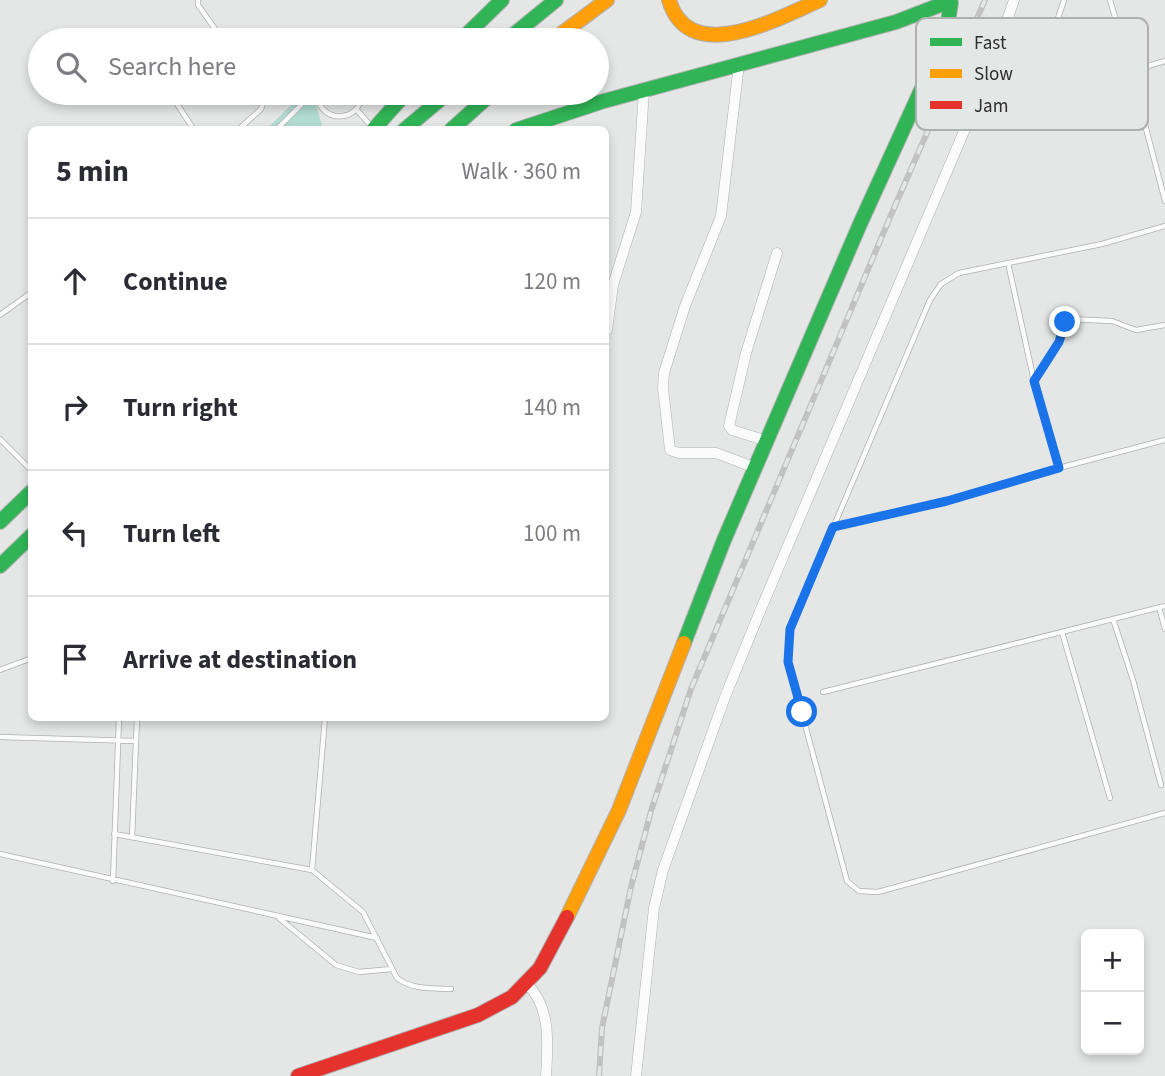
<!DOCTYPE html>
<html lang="en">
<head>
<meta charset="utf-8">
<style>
  body { margin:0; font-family:"Source Sans 3",sans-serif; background:#f7f7f7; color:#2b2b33 }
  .controls { position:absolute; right:21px; bottom:21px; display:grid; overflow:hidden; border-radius:10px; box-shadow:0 4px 10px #0003 }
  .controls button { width:63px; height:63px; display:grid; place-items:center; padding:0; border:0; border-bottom:2px solid #e1e1e2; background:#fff; color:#2b2b33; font:35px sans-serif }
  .stop { position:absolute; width:21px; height:21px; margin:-16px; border:5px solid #1a73e8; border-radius:50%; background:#fff }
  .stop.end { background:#1a73e8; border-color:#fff; box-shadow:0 2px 7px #0008 }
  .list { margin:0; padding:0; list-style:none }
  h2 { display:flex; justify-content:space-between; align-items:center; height:91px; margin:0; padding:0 28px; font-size:30px }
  h2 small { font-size:23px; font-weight:400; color:#7c7c81 }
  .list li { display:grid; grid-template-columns:46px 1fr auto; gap:21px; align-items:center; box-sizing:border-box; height:126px; padding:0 28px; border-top:2px solid #e1e1e2 }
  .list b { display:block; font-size:26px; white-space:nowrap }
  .list em { font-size:23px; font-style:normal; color:#7c7c81 }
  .icon { flex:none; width:38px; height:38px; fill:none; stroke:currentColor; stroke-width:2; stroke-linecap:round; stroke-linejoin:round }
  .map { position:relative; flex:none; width:1165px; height:1076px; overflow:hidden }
  .search { position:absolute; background:#fff; box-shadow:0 4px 10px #0003; left:28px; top:28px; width:581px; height:77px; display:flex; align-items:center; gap:18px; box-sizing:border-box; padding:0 24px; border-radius:38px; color:#7c7c81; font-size:26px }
  .panel { position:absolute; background:#fff; box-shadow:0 4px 10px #0003; left:28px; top:126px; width:581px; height:595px; border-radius:10px }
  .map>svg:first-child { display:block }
  .green { fill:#b2dbd1 }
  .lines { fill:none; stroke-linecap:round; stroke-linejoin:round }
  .lane-casing { stroke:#afb1b1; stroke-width:6 }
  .street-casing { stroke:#afb1b1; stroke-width:11 }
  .fast-casing { stroke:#afb1b1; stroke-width:16 }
  .slow-casing { stroke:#afb1b1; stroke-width:16 }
  .jam-casing { stroke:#afb1b1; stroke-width:16 }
  .lane { stroke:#fbfbfb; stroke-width:4.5 }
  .street { stroke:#fbfbfb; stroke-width:10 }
  .fast { stroke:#30b455; stroke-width:14 }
  .slow { stroke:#ff9f0a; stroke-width:14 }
  .jam { stroke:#e5322d; stroke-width:14 }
  .rail-casing { stroke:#c1c2c1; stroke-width:6 }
  .rail { stroke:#e3e8e6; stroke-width:3.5; stroke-dasharray:10; stroke-linecap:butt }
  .route { stroke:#1a73e8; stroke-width:9 }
  .key { fill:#e3e8e6; stroke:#acb0af; stroke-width:2 }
  .key-label { font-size:19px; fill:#2d2e2e }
</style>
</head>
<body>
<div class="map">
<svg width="1165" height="1076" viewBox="0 0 1165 1076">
  <rect width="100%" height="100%" fill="#e4e7e6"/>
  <path class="green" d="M303,93H313L323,129L266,130Z"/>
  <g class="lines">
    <defs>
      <path id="lane" d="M198,0V5L223,40
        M1110,0L1131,71L1165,61
        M1131,71L1165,201
        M170,93L194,130
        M317,93C318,125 363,123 361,93
        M356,109L371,126
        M1060,121L1044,61L1064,0
        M238,130L261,109L264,100L260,93
        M276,130L313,93
        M1165,226L1102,244L959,273L941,284L930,300L790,629L788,661L847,881L859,891L878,892L1165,813
        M1008,263L1034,381L1059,468L1165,440
        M0,315L32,292
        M1034,381C1043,369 1050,358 1057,346C1061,337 1062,326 1068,319L1112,321L1136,330L1165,325
        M0,439L32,471
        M833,527L947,501L1059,468
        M1159,607L1165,629
        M1113,619L1133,680L1161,785
        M1062,632L1110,798
        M0,670L32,658
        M823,692L1165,606
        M0,737L136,741
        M114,834L312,870L325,718
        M132,837L137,718
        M0,854L377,938
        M312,870L363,912L397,978C412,990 433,988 451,989
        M113,881L119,718
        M279,918L336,965L359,972L392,969"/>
      <path id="street" d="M739,64L721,216L685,306L664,373L663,388L670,450L679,453H716L756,468
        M607,330L613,285L636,212L644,90
        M767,441L732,430L729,426L746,353L777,253
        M527,984C551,1007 548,1044 546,1076
        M636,1076L654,908L663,870L725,697L761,609L990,70L1014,0"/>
      <path id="fast" d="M461,40L502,0
        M507,40L556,0
        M373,130L406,93
        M404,130L448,93
        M451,130L492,93
        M516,130L604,101L896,22L940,5
        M0,522L32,491
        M0,566L32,535
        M684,643L724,540L860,224L927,77L948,21L951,3"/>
      <path id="slow" d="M669,0C689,68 779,18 820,0
        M553,40L607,0
        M567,917L619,810L684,643"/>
      <path id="jam" d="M298,1076L478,1015L512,997L540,968L567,917"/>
    </defs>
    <use href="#lane" class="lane-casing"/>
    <use href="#street" class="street-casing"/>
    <use href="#fast" class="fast-casing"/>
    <use href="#slow" class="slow-casing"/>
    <use href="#jam" class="jam-casing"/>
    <use href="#lane" class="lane"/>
    <use href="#street" class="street"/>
    <use href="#fast" class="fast"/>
    <use href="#slow" class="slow"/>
    <use href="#jam" class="jam"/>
    <defs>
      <path id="rail" d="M599,1076L602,1028L631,887L651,811L691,689L891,215L985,0"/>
    </defs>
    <use href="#rail" class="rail-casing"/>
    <use href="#rail" class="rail"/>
  </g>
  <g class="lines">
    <path class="route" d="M802,712L788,662L790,629L833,527L947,501L1059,468L1034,381L1059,342L1065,322"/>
  </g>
  <rect x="916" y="18" width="232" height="112" rx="10" class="key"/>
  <rect x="930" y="38" width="32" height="8" fill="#30b455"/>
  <rect x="930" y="69" width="32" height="9" fill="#ff9f0a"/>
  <rect x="930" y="101" width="32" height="8" fill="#e5322d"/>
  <g class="key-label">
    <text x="974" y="49">Fast</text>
    <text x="974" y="80">Slow</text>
    <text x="974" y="112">Jam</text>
  </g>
</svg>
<div class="controls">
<button>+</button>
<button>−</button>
</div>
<div class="stop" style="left:802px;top:712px"></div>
<div class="stop end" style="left:1065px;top:322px"></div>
<div class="search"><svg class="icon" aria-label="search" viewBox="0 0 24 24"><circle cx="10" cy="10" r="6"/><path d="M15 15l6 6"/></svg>Search here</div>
<section class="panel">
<h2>5 min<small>Walk · 360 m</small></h2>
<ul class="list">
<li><svg class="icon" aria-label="ahead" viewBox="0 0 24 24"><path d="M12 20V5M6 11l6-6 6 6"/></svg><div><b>Continue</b></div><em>120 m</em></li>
<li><svg class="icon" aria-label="right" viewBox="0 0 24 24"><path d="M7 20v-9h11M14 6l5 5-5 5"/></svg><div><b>Turn right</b></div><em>140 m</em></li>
<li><svg class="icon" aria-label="left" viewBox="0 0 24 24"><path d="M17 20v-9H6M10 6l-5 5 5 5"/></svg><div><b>Turn left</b></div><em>100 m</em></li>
<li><svg class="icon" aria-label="arrive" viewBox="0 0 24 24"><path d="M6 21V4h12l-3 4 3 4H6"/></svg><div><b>Arrive at destination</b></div></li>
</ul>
</section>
</div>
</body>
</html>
